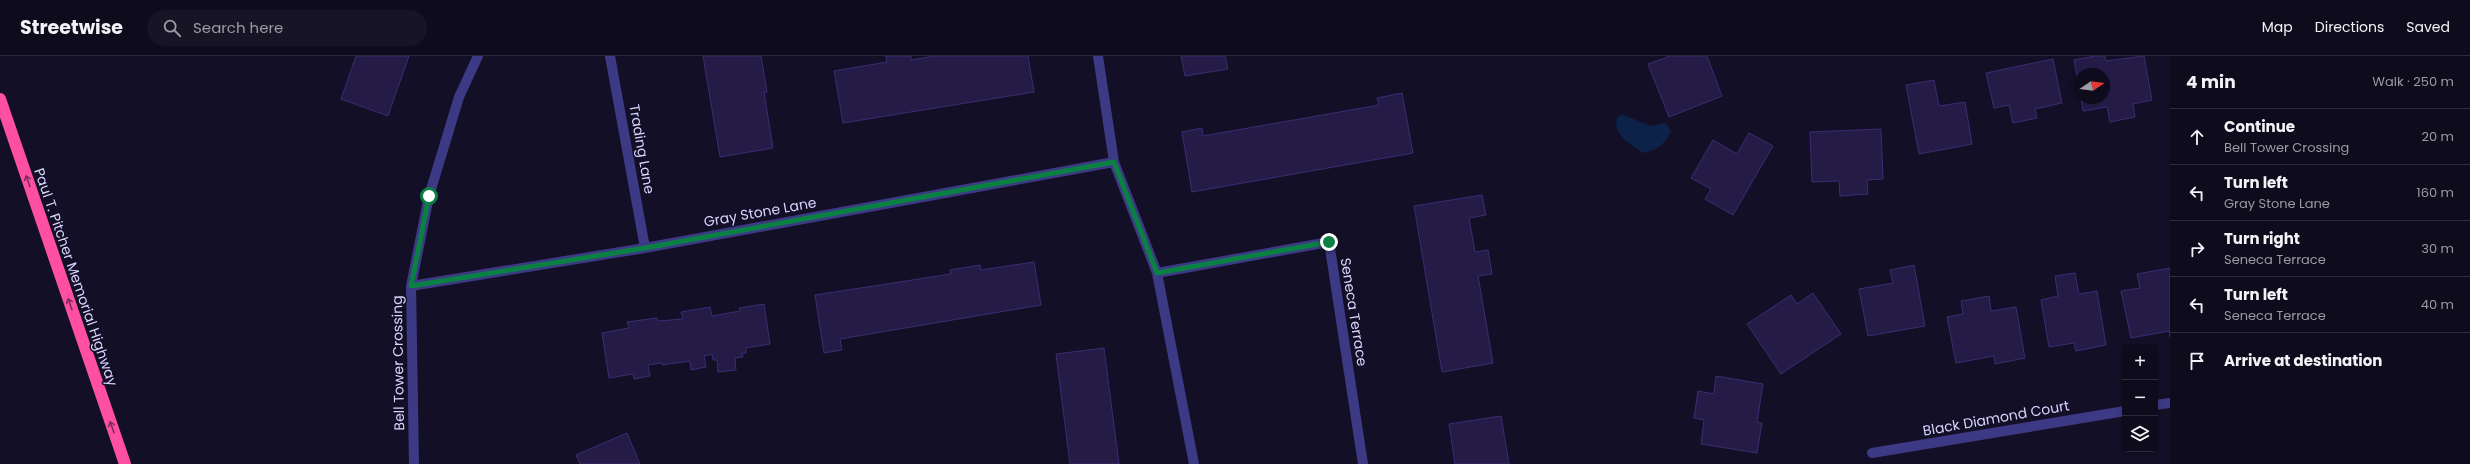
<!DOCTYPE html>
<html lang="en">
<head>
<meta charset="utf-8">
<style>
  body { margin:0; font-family:Poppins,sans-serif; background:#171425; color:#f1f3f6 }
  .controls { position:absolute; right:12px; bottom:12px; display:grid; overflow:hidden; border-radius:6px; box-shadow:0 2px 6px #0003 }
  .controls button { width:36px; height:36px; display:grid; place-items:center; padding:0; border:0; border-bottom:1px solid #2e2b3b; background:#0e0b1c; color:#f1f3f6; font:20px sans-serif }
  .compass { position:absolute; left:2074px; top:12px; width:36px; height:36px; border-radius:50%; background:#0e0b1c; box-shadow:0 2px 6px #0003; rotate:77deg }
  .stop { position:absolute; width:12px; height:12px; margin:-9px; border:3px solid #0b8043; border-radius:50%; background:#fff }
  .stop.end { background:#0b8043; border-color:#fff; box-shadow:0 1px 4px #0008 }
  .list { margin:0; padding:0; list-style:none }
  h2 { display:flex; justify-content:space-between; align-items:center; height:52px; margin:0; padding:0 16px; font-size:17px }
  h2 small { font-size:13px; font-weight:400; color:#9b9ba3 }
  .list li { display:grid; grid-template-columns:26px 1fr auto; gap:12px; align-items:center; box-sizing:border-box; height:56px; padding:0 16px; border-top:1px solid #2e2b3b }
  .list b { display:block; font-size:15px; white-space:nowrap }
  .list p { margin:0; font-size:13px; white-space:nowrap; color:#9b9ba3 }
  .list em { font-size:13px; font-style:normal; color:#9b9ba3 }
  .icon { flex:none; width:22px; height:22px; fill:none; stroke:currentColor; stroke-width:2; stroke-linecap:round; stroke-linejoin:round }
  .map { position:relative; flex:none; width:2170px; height:408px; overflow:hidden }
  header { display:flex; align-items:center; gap:24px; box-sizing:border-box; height:56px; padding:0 20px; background:#0e0b1c; border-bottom:1px solid #2e2b3b }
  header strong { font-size:19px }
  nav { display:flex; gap:22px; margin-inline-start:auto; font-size:14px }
  .search { width:280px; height:36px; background:#171425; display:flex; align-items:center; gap:10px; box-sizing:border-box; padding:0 14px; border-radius:22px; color:#9b9ba3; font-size:15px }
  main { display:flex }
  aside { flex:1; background:#0e0b1c }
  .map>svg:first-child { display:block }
  .water { fill:#0c2248 }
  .building { fill:#241b47; stroke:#3b2d73 }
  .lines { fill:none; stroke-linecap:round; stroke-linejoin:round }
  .street { stroke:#3d3a85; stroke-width:10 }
  .highway { stroke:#ff4fa3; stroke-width:12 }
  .oneway { stroke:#7d2c5e }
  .route { stroke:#0b8043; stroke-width:5 }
  .labels { text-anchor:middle; stroke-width:3; stroke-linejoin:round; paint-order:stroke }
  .street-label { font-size:14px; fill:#d9d4ff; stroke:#130f26 }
</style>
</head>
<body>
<header>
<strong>Streetwise</strong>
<div class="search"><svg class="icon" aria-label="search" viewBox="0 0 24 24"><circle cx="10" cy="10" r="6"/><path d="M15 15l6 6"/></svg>Search here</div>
<nav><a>Map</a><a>Directions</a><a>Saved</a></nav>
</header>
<main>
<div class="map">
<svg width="2170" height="408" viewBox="0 0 2170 408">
  <rect width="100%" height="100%" fill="#130f26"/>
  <path class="water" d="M1622,58L1650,70L1666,67L1671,75C1664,89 1658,94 1643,97C1631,88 1612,79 1617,62Z"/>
  <path class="building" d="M356,0H409L388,60L341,43Z
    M703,0H761L767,36H764L773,92L720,101Z
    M886,0H911V4L935,0H1028L1034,36L843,67L834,15L887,6Z
    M1181,0H1225L1228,13L1185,20Z
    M1670,0H1707L1722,40L1669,61L1648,8Z
    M2095,0H2105L2106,5L2144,0L2152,44L2133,48L2135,61L2110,66L2107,51L2083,55L2081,42H2104V18H2080V36L2074,4Z
    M2053,3L2062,47L2035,53L2037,62L2013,67L2009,49L1994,52L1986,17Z
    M1934,24L1939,50L1965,46L1972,88L1919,98L1906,29Z
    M1402,37L1413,97L1192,136L1182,76L1202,72L1203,80L1379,49L1377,42Z
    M1881,73L1883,123L1867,124L1868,138L1840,140L1839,125L1812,126L1810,76Z
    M1749,77L1773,90L1733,159L1705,143L1711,133L1691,122L1713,84L1737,98Z
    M1482,139L1486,159L1469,162L1475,196L1488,194L1492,218L1478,220L1493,307L1442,316L1414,150Z
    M1034,206L1041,249L840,283L842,294L824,297L815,239L951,218L950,214L980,209L981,214Z
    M1914,209L1925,270L1868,280L1859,233L1893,227L1890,214Z
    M2170,212V281L2169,275L2131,282L2121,235L2140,232L2137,218Z
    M2075,217L2079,238L2097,235L2106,289L2076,295L2074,287L2049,291L2041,244L2058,240L2055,220Z
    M1813,237L1841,278L1781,318L1747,268L1791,239L1797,248Z
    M1989,240L1991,255L2016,251L2025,302L1995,308L1994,300L1956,307L1947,261L1963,258L1961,245Z
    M764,248L770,288L746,292V297H742L743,301L735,302L736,314L718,316L717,304H713L712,298L704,300L706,311L691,314L690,305L662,309V307L648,309L650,320L634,323L633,318L609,322L602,277L629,272L627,266L657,262L658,265L683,263L681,256L710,251L712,260L740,255L739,252Z
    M1104,292L1119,408H1070L1056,298Z
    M1716,320L1763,328L1757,366L1762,367L1757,397L1701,388L1704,364L1694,362L1698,335L1714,338Z
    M1501,360L1509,408H1455L1449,368Z
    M627,377L640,408H580L576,399Z"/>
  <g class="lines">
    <path class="street" d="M610,0L645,192
      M1098,0L1114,106L1157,217
      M411,230L645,192L1114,106
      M2155,349L2170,347
      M1872,397L2125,355
      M414,408L411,230L429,140L459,41L478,0
      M1194,408L1157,217L1329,186L1363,408"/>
    <path class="highway" d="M0,43L125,408"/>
  </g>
  <defs><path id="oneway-shaft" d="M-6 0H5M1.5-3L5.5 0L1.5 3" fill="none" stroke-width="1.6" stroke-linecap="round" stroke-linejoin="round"/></defs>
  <g class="oneway">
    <use href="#oneway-shaft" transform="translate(28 125) rotate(-109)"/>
    <use href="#oneway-shaft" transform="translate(70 248) rotate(-109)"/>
    <use href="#oneway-shaft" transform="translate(112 371) rotate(-109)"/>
  </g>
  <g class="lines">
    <path class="route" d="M429,140L411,230L645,192L1114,106L1157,217L1329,186"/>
  </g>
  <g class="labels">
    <g class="street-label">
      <text transform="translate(642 93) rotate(80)" y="5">Trading Lane</text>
      <text transform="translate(760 156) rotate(-10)" y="5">Gray Stone Lane</text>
      <text transform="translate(76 221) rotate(71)" y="5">Paul T. Pitcher Memorial Highway</text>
      <text transform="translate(1354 256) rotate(81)" y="5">Seneca Terrace</text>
      <text transform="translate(398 307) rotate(-91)" y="5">Bell Tower Crossing</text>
      <text transform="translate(1996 362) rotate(-10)" y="5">Black Diamond Court</text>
    </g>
  </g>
</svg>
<div class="controls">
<button>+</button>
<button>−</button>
<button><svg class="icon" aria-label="layers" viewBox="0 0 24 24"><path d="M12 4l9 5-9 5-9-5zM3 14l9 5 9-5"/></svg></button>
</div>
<svg class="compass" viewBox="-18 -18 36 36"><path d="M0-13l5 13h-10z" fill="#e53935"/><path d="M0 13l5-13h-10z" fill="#9b9ba3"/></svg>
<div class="stop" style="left:429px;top:140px"></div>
<div class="stop end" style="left:1329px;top:186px"></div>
</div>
<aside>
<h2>4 min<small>Walk · 250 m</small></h2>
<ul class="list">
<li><svg class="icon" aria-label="ahead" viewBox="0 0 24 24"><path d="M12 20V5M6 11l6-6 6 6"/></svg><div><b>Continue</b><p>Bell Tower Crossing</p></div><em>20 m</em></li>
<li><svg class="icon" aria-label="left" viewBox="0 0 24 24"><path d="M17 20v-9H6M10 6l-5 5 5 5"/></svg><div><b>Turn left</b><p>Gray Stone Lane</p></div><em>160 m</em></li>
<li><svg class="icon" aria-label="right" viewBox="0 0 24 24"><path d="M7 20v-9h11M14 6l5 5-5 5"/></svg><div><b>Turn right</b><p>Seneca Terrace</p></div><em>30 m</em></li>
<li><svg class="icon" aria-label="left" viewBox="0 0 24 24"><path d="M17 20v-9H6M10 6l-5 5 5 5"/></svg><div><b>Turn left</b><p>Seneca Terrace</p></div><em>40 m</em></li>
<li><svg class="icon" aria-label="arrive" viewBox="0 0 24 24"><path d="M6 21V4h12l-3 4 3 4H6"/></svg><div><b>Arrive at destination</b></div></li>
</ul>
</aside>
</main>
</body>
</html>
